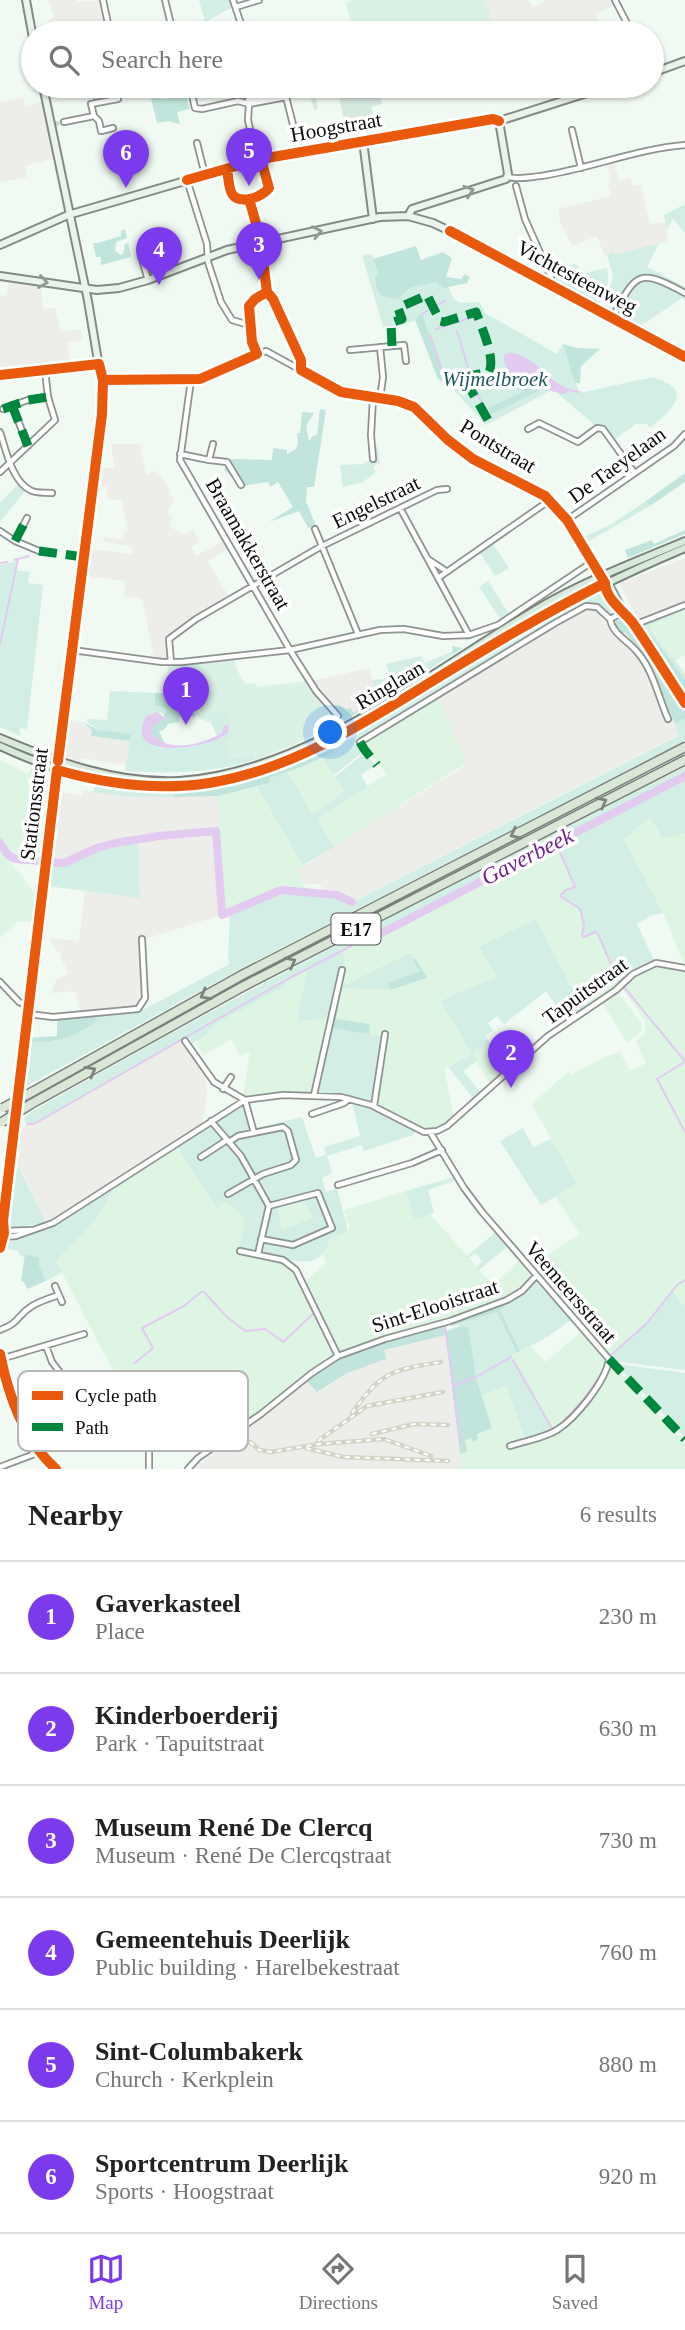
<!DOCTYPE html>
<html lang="en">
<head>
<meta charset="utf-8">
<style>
  body { margin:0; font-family:Georgia,serif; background:#f2f2f2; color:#222 }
  .you { position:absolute; left:331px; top:733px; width:24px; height:24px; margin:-18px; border:5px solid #fff; border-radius:50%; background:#1a73e8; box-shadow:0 0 0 10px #1a73e833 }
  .badge { display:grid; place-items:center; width:46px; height:46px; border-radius:50%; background:#7c3aed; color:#fff; font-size:23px; font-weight:700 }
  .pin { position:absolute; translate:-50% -58px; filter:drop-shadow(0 2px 4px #0008) }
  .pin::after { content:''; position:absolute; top:37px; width:24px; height:21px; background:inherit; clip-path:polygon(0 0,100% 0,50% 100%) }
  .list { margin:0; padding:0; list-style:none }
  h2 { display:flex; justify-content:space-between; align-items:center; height:91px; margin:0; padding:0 28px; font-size:30px }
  h2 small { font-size:23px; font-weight:400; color:#767676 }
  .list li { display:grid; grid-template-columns:46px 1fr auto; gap:21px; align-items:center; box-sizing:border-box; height:112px; padding:0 28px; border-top:2px solid #e0e0e0 }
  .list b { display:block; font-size:26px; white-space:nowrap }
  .list p { margin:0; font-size:23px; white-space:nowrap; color:#767676 }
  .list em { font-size:23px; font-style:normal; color:#767676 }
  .icon { flex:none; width:38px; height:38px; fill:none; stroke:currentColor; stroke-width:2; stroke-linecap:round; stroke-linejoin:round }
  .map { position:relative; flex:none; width:685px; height:1469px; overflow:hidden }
  .search { position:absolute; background:#fff; box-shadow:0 2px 5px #0004; left:21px; right:21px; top:21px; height:77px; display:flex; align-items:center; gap:18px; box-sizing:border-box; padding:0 24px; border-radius:38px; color:#767676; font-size:26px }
  .sheet { height:763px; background:#fff }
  nav { display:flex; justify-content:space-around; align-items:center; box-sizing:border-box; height:98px; border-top:2px solid #e0e0e0; background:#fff; font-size:19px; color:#767676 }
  nav a { display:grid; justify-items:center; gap:4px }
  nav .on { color:#7c3aed }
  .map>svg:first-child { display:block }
  .industrial { fill:#edede9 }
  .farmland { fill:#def5e3 }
  .green { fill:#d2eee5; fill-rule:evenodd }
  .forest { fill:#c1e5dc }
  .cemetery { fill:#d6eae0 }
  .pitch { fill:#daf1e6 }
  .water { fill:#e2caf1 }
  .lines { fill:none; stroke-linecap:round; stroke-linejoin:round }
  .stream { stroke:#e2caf1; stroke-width:2 }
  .river { stroke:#e2caf1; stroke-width:8 }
  .street-tunnel { stroke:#ced6d0; stroke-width:4.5; stroke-dasharray:4.5 2; stroke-linecap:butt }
  .street-casing { stroke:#8f9390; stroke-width:8 }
  .secondary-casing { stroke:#858a86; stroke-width:10 }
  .primary-casing { stroke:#7c807d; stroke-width:10 }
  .highway-casing { stroke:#7c807d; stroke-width:11 }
  .street { stroke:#fdfefd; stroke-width:4.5 }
  .secondary { stroke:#e9f4eb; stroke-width:6 }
  .primary { stroke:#d9eada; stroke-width:6 }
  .highway { stroke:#dae7d6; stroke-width:8 }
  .rail-casing { stroke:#d1d5c5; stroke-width:4.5 }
  .rail { stroke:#fff; stroke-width:2; stroke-dasharray:5; stroke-linecap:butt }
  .highway-bridge-casing { stroke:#7c807d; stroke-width:11; stroke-linecap:butt }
  .highway-bridge { stroke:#dae7d6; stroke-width:8 }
  .quiet { stroke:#00873e; stroke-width:9; stroke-dasharray:18 9; stroke-linecap:butt }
  .cycleway-casing { stroke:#fff; stroke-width:15 }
  .cycleway { stroke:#e8590c; stroke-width:10 }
  .oneway { stroke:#919792 }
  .oneway2 { stroke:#7d847b }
  .labels { text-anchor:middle; stroke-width:7; stroke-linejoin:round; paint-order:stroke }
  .shield { fill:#fff; stroke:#555; stroke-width:2 }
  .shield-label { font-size:19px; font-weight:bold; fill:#0c0c0c }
  .street-label { font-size:21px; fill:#0c0c0c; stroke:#fff }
  .park-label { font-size:21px; font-style:italic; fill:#23585d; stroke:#fff }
  .water-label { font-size:23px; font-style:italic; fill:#732291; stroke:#fff }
  .key { fill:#fff; stroke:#b6b6b6; stroke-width:2 }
  .key-label { font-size:19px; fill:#0c0c0c }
</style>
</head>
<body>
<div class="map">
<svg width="685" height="1469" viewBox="0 0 685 1469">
  <rect width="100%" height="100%" fill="#f0faf2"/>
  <path class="industrial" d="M48,0H76L77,2L101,0L105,19L82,25L84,33H35L34,28L49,23V20L54,16Z
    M486,0H529L532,7L546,0H612L615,5L596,14L602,33H496Z
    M24,97L25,106L43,101L55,158L25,166L27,177L0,183V102Z
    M614,162L619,180L630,178L633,186L641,184L650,224L666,222L668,241L615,255L614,252L607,254L605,257L597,236L573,246L560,222L558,209L611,196L608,184L611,182L607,164Z
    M9,281L41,286L43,309L55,308L61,332L80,329L83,339L67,343L72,365L0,374V296L7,295Z
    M111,444H140L146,475L155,471L158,476L161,475L170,490L169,494L175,498L167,513L174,517L169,526L184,535L193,530L200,542L191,547L196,556L225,540L230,548L208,561L229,597L171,633L167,641V659L154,658L142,599L124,596L125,581L86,576L89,549L133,554L131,547L103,541L104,537L123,539L124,531H128L121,500L107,499L108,487L96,486L99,467L115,468Z
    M685,558V603L637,619L619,582L628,578L629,580Z
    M588,608L597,611L609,629L615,627L625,632L641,652L675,724L678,735L354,901L344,895L323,892L322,887L317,884L305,885L297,870L464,766L465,760L438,696Z
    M369,668L377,698L353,713L347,709L332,706L313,681Z
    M67,719L83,722L92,731V736L130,741L126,765L82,758L80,762L65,757L63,754Z
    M83,790L121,796H218L220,828L136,835L97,845L66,860L51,861L59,792L81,795Z
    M213,832L216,835L218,916L145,939L146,957H141L142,999L139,1005L129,1009L80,1012L75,991L51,993L56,980L69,973L60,957L61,952L57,951L49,938L79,941L85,891L140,898L138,840Z
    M183,1038L205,1073L207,1094L202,1124L46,1223L20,1168H13L18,1127L22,1128L27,1124H34Z
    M447,1335L461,1448L460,1469H194L306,1380L318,1392L347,1373L385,1359L383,1350Z"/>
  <path class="farmland" d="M685,611V655L675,661L651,628L652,624Z
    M438,696L466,763L334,847L317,818L387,774L364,748V741Z
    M322,758L345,790L329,804L312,813L287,772Z
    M0,760L49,784L39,856H36V861L10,854L0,839Z
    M257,787L303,865L297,870L306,889H278L223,912L218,796Z
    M650,816L663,839L685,833V966L663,913L624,839Z
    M556,843L575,887L565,890L560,896L580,909L584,925L583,937L596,932L599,936L619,983L583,1009L536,919L480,948L498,977L450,996L441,1003L473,1054L490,1043L509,1067L490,1084L472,1054L444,1068L454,1117L439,1128L420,1127L377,1106L386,1036L369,1034L370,1024L336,1019L342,988L390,990L427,978L339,988L343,951Z
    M0,848L38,898L35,922L19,921L0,938Z
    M664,965L685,970V1308L672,1292L647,1323L609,1357L530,1266L580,1234L555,1196L576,1185L532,1104L569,1071L571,1075L606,1056L620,1052L630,1071L646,1063L636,1041L645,1033V1021L622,988L641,971L654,966Z
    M308,969L297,1020L329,1018L312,1093L243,1096L250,1052L240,1056L231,1039L203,1056L197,1044L218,1023L285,986L286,980Z
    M617,991L642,1024V1031L627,1043L602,1002Z
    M178,1146L217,1209L224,1200L239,1212L244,1217L245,1225L282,1262L294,1269L336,1354L299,1381L251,1419L199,1455L171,1428L140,1404L143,1401L111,1367L56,1261L112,1191Z
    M406,1191L414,1219L430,1214L493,1285L520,1260L532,1275L531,1280L526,1286L508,1299L446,1321L340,1352L305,1282L327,1262L322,1254L329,1240L350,1230L344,1210Z
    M303,1199L314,1218L282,1230L276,1207Z
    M583,1330L605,1358L606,1363L597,1382L584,1399L553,1430L511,1357L530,1346L546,1362Z
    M612,1364L685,1442V1469H460V1453L466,1451L464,1440L492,1428L482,1395L506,1386L526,1443L559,1430L599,1386Z"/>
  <path class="green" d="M199,0H231L233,7L205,22Z
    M685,204V233L673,219L667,230L664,215Z
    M659,243L647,267L685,287V301L682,298L642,325L666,339L665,341L620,317L618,309L608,311L605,306L613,276L607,254L614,252L615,255Z
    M372,254L379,275L434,256L454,299L461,303L479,302L485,313L557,354L563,344L579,393L654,377C659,380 670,383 674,388C685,402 658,421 650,428L647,424H636L615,439L607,428L596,426L556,392L550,391L486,425L452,388L438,379L415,320L402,325L383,327L362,255Z
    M574,264L577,265L582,274L607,268C610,280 607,295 599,305L555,281L554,276Z
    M377,445L380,463L373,466L376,472L363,482L343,487L340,465L363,464L368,461L374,463L377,458L373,447Z
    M19,483L22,487L7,507L22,487L26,490L0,522V503Z
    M646,501L650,506L589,541L586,536L610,525Z
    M493,544L509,568L495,576L480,553Z
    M17,561L15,570L30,572L28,583L43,585L27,729L20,728V736L0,727V565Z
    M488,581L509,614L501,620L479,587Z
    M603,590L616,608L613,614L608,615L596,603H586L360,739L355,736L553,616Z
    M685,607V611L652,624L651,630L685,673V679L650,633L646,634L685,698L642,629L645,623Z
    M453,651L454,652L377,698L372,680L384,679L389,672L386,664L421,656L425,663Z
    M110,691L155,693V705L166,708V714L157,712L159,748L192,747L223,737L227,734L222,733L217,736L207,715L228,709L233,736L229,759L253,753L255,760C211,773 170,774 125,771L131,734L98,730L87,722V719L107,720Z
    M685,719V741L240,969L23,1088L29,1042L36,1043L59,1040L96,1015L137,1013L230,964L228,960L230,914L283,891L337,896L351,903L678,736L675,724Z
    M353,737L360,746V754L334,775L322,758L334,752L332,748Z
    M363,754H366L375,765L361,775L368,787L317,818L334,847L303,865L257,787L270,783L268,778L287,772L312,813L329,804L345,790L335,777Z
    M32,767L47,772L51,783L41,861H36V856H39L49,784L29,774Z
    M685,767V833L663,839L650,817L624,839L663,913L652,915L637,924L655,962L637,969L619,983L599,936L596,932L584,937L582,935L584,924L580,909L560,896L565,890L575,886L556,843L374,937L370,936L343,951L345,963L341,965L329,1018L297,1021L307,970L286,980L285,986L218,1023L198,1042L196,1040L192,1045L190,1038L184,1040L183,1038L34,1124L30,1125L24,1121L25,1117L33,1111C246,988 466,878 685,767Z
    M95,786L115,790L174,793V797L121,796L93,792Z
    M138,840L140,898L47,886L49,866L69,864L105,847Z
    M536,919L583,1009L566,1020L546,991L504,1024L497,1016L488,1023L493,1030L485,1036L490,1043L473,1054L477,1061L463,1071L480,1092L473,1098L448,1067L472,1054L441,1002L450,996L497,977L479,947Z
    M410,953L420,971L389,983L390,990L339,988Z
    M329,1028L384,1036L374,1102L371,1104L354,1098L315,1093Z
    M352,1102L371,1107L416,1131L413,1135L364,1151L362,1145L327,1156L332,1173L322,1178L326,1192L337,1188L348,1231L329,1240C321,1271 295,1261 273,1256C262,1254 250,1253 239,1249L245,1225L244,1217L224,1201L217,1209L178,1147L112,1191L96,1219L56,1261L63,1272L46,1281L39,1265L25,1255V1257L19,1255V1251L5,1248L8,1242L50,1228L244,1103L252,1129L302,1117L316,1158L326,1155L324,1147L360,1136ZM303,1199L313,1218L282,1230L277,1207Z
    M523,1128L533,1147L551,1139L577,1184L541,1205L500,1141Z
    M13,1168H19L46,1223L9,1228L7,1226Z
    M454,1177L456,1180L428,1190L434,1213L414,1219L406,1191Z
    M497,1231L508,1246L479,1270L477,1267L482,1261L475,1253L469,1258L467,1256Z
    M535,1281L572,1319L549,1336L520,1351L500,1310L504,1307L503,1304L523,1292Z
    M672,1291L685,1308V1370L614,1361L610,1358L647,1323Z
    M497,1312L517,1353L511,1357L553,1430L525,1439L506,1386L482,1395L460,1326L456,1325Z
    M616,1364L685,1373V1437Z"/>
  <path class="forest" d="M80,86H116L118,96L93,101L90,90L81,91Z
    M184,88L190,109L177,112L180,124L169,121L157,123L151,98L167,99L170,93L179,99L181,89Z
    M125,229L127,238L116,242L115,251L121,255L123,254L125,244L128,243L131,257L101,265V257H96L93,243H98L121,236V231Z
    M416,246L421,260L443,252L452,258L446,277L461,279L465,274L470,277L467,283L444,288L435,282L409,288L398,299L382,296L377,290L375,276L379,275L373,259Z
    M422,314L446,384L438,379L415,319Z
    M563,344L577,348L600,349L581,366L580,383H575Z
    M497,375L544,388L491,414L488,408L525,391L505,387L495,380Z
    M320,409L326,410L314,487H307L306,501L316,526L308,528L299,511L269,522L293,507L278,482L271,487L268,482L242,486L224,470L230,459L272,460L273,448L287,450V454L296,449L298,443L297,433H300L302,412L314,413L306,426L309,441L313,436L317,435Z
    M685,473V482L650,506L646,501Z
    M685,530V534L628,558L625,550L652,540L654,544Z
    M621,619L658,666L685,710V719L675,724L648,662L626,633H619L615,627L616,621Z
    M650,633L685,679V695L646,634Z
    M452,646L463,648L344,721L332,706L339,705L347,709L351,708L353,713L453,653Z
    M155,693H163L164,696L183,693L188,705L196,716L179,717V722L168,724L164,730L159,731L165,744L159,741L151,732L152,726L165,718L163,714L166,712V708L155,705Z
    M83,722L98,730L131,734L130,741L91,736L92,731Z
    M332,748L335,752L299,768L269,778L270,783L218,796L174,797V793C233,789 279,774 332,748Z
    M415,958L427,978L390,990L388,983L420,971L413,960Z
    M339,988H342L336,1019L370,1024L369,1034L329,1028Z
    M96,1015L97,1020C81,1035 50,1045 29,1042V1038L57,1036V1018Z
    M25,1254L39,1258V1265L46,1281L27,1289L24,1282L21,1281Z
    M503,1304L505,1307L500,1310L520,1351L517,1353L497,1312L452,1326L450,1324Z
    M445,1325L447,1331L460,1326L468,1327L476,1377L492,1428L477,1434L478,1439L473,1442L471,1438L465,1440L467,1452L460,1453L446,1335L384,1350L386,1359L347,1373L317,1392L306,1380C351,1348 392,1338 445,1325Z"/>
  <path class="cemetery" d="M308,86H378L382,104L371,107L375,124L346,129L337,88L321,92V97L316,98L318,109L314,110Z"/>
  <path class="pitch" d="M353,0H486L496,33H353L346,3Z
    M235,660L236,668L245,684L255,683L256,687L307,681L340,721L294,745L255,760L252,753L229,759L228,742L233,736L228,710L208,715L213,723C196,721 189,708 183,693L173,694L167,664Z"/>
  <path class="water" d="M508,353C527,353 539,369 553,380C557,383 563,386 568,389L567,393L562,394L512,379L504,361V355Z
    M157,712L165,718L152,726L151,732C166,755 203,744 222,733L224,725L228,726V733C210,749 121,762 146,717Z"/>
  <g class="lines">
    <path class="stream" d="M435,306L445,301
      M422,314L432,308
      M436,329L473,317
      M457,331L470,374
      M430,335L446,382L493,375
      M497,375L513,379
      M471,380L484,408
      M567,390L580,392
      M14,560L29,556
      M0,563L7,562
      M0,644L18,559
      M556,843L575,887L565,890L560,896L580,909L584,925L582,935L584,937L596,932L599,936L619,983
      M624,987L684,1060L683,1063L657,1079L685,1132
      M27,1124H34L286,980L370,936
      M384,1342L445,1325L453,1386L476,1377L511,1357
      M610,1356L647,1323L677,1285L685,1280
      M337,1360L349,1354
      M513,1360L553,1430L555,1429
      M135,1363L153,1348L142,1328L184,1306L201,1292H204L227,1317L245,1331L265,1329L283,1342L314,1313L334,1354
      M453,1387L460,1442
      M559,1426L584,1399L602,1373"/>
    <path class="river" d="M0,843L8,855L15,859L64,863L97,848L115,843L159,836L216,831L222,915L281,890L337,895L352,902
      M370,936L374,937L685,776"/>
    <path class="street-tunnel" d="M55,124L64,122"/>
    <defs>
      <path id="street" d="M103,0L110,33
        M165,0L173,33
        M233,0L244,33
        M615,0L632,33
        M236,7L259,0
        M190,86L195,108L202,109L238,101L249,104L286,97L300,152
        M250,86L248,120L257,160
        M248,100L294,92
        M94,116L91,104L118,99
        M64,122L94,116L99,121L101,131L113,128
        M572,130L581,168
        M197,143L205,175
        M508,177C518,180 530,177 541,176C589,169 636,149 685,145
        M187,180L207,244L208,262L221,302L232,320L249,325
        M516,186L525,219L551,277L549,283
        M260,243L267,292L273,299L301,360V370
        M148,280L141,256L148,254L156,277
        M613,317C636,272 639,268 685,293
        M350,350L404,345L406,361
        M257,353L252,342L249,306L255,299L267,292
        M0,375L99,364
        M103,380L200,379L266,351L341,392L398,401L421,411L448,440L473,459L550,500L567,520L605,583C606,600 624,611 633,623C651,649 668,677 685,703
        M191,380L180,460L290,650L316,691L338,716
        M373,398L371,435L373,459
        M380,399L383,377L380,347
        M12,405L28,446
        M3,409L28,400L48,397
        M528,429L539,423L578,442L597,428L603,429L634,472
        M0,432C6,450 12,481 30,490C36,494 46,492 52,493
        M180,454L209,460L213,444
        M209,460L227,462L241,485
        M0,472L55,420L48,397L45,370
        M400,508L469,635
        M567,520L674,446L685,434
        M315,529L358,634
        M0,531L15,541L39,551
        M15,541L27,518
        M428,559L446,571
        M438,578L550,500
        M607,584L610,585L624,611
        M610,619C613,635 629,641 638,653C653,670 659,699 668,719
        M634,625L685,605
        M72,650L162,662H182L290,650L380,630L404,629L443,636L469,635L498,625L592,562
        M171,662L169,639L196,619L320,547L437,490L447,489
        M360,742L555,623L586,606L597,607L610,619L624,612
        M0,982L19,1002L28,1006
        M28,1014L53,1017L138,1009L145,998L142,939
        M185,1041L214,1082L245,1100L254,1133
        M223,1089L231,1077
        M314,1095L342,970
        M374,1106L385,1034
        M312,1114L344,1103L349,1099
        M211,1121L241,1156L269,1206L258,1254
        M430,1132L464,1188L482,1212L609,1359C606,1381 576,1418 557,1430C544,1438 525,1441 510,1446
        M201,1157L227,1140
        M338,1185L412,1163L442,1150
        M228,1194L263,1174L291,1165L296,1160L288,1131L283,1127L238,1136L229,1142
        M4,1231L32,1230
        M4,1237L16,1236L53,1223L245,1100L283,1095L341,1097L371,1105L424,1132L437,1131L447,1126L548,1036L616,990L633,974L656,963L685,968
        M261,1239L293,1245L332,1228L318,1193L269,1206
        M240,1251L283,1260L296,1270L338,1356
        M55,1286L62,1302
        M0,1330C20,1323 17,1315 32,1306C40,1301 50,1298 59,1295
        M46,1346L52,1362L62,1375
        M1,1359L84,1334
        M91,1391L149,1445V1469
        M107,1407L125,1387
        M0,1467L40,1452
        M188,1469L198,1458L261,1414L312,1373L338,1356L385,1339L450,1321L507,1300L522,1291L536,1276"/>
      <path id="secondary" d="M26,0L33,38
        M652,73L685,61
        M499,121L609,86
        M363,141L373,219
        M227,169C230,186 227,203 250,199C258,197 264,194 269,188L261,159
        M249,199L260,243
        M408,216L412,209L506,179L508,174L499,121
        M0,245L68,215L257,160L493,119L499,121
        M0,276L97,290L119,288L148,280L227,250L380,217L408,216L433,223L473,242L685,357
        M0,1248L4,1233L3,1216L103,391L88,301L43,86
        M0,1354C8,1394 24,1441 56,1469"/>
      <path id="primary" d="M0,738C57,762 116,784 179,781C306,773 429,673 535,610C582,582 635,562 685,541
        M0,746C203,841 315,751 486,649C550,610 616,577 685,548"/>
      <path id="highway" d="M32,1092L242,975L685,747
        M31,1104L244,986L685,760"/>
    </defs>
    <use href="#street" class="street-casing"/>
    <use href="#secondary" class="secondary-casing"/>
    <use href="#primary" class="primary-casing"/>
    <use href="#highway" class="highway-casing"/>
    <use href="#street" class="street"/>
    <use href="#secondary" class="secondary"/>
    <use href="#primary" class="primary"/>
    <use href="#highway" class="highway"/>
    <defs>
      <path id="rail" d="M352,1413C382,1371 392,1370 441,1362
        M372,1434L414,1424L448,1425
        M318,1441L367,1406L443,1392
        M250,1442L259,1450L271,1452L319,1444L384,1439L431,1456
        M306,1448L343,1457L448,1461"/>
    </defs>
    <use href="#rail" class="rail-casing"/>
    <use href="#rail" class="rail"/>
    <defs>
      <path id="highway-bridge" d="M3,1108L32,1092
        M2,1122L31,1104"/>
    </defs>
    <use href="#highway-bridge" class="highway-bridge-casing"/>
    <use href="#highway-bridge" class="highway-bridge"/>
    <path class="quiet" d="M392,346L391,323L402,319L398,308L427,295L440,321L444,322L476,312C481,326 496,358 489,372L470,376
      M471,381L468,385L488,420L485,416
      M12,405L28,446
      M3,409L28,400L48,397
      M15,541L27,518
      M39,551L84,557
      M360,742L364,749L377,765
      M609,1359L685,1439"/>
    <defs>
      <path id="cycleway" d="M227,169C230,186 227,203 250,199C258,197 264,194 269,188L261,159
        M187,180L261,159L493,119L499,121
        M249,199L260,237L267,292L273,299L301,360V370L341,392L398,401L414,407L448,440L473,459L545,496L567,520L605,583C606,600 624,611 633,623C651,649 668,677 685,703
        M450,231L685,357
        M0,375L99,364L103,380L102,414L58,761
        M103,380L200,379L257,354L252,342L249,306L255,299L267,292
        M0,1248L4,1233L3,1221L57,770C106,784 157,791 209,783C293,770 367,721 439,677C493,644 548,611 605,583
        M0,1354C8,1394 24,1441 56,1469"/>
    </defs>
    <use href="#cycleway" class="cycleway-casing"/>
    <use href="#cycleway" class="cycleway"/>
  </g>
  <defs><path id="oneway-chevron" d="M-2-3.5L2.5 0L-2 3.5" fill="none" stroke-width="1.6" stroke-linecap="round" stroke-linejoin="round" transform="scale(1.75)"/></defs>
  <g class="oneway">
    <use href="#oneway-chevron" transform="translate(469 191) rotate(-18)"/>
    <use href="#oneway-chevron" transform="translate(317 232) rotate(-12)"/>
    <use href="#oneway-chevron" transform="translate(43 282) rotate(8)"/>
  </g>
  <g class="oneway2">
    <use href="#oneway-chevron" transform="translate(602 802) rotate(-27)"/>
    <use href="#oneway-chevron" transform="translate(515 834) rotate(153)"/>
    <use href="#oneway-chevron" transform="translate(291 962) rotate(-27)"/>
    <use href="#oneway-chevron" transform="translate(205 995) rotate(151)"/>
    <use href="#oneway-chevron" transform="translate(91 1071) rotate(-29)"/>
  </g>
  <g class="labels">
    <rect class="shield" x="331.5" y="913.5" width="49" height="31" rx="5"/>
    <g class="shield-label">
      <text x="356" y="936">E17</text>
    </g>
    <g class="street-label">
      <text transform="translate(336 127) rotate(-10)" y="7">Hoogstraat</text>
      <text transform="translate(577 277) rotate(28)" y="7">Vichtesteenweg</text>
      <text transform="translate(498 446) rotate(31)" y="7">Pontstraat</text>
      <text transform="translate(617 465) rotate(-36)" y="7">De Taeyelaan</text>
      <text transform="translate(376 502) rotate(-26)" y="7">Engelstraat</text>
      <text transform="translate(248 544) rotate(60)" y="7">Braamakkerstraat</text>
      <text transform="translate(390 685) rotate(-31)" y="7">Ringlaan</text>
      <text transform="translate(34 804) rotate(-83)" y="7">Stationsstraat</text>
      <text transform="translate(585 991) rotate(-36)" y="7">Tapuitstraat</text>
      <text transform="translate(571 1292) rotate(49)" y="7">Veemeersstraat</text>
      <text transform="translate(435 1306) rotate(-18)" y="7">Sint-Elooistraat</text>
    </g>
    <g class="park-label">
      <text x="495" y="386">Wijmelbroek</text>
    </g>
    <g class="water-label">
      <text transform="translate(527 856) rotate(-27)" y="8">Gaverbeek</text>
    </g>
  </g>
  <rect x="18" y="1371" width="230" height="80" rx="10" class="key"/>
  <rect x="32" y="1391" width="31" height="9" fill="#e8590c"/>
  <rect x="32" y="1423" width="31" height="8" fill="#00873e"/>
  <g class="key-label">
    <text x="75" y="1402">Cycle path</text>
    <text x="75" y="1434">Path</text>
  </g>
</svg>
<div class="you"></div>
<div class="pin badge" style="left:186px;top:725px">1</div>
<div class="pin badge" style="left:511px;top:1088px">2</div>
<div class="pin badge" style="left:259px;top:280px">3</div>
<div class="pin badge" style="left:159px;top:285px">4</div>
<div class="pin badge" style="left:249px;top:186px">5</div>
<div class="pin badge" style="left:126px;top:188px">6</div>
<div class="search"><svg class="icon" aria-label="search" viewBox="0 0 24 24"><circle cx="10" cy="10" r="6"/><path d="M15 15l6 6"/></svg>Search here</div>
</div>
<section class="sheet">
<h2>Nearby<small>6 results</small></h2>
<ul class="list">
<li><span class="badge">1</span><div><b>Gaverkasteel</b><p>Place</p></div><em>230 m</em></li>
<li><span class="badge">2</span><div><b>Kinderboerderij</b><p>Park · Tapuitstraat</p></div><em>630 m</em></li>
<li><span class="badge">3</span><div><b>Museum René De Clercq</b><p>Museum · René De Clercqstraat</p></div><em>730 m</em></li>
<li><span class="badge">4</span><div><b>Gemeentehuis Deerlijk</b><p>Public building · Harelbekestraat</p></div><em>760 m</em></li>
<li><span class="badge">5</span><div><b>Sint-Columbakerk</b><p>Church · Kerkplein</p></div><em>880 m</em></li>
<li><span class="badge">6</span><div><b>Sportcentrum Deerlijk</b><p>Sports · Hoogstraat</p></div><em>920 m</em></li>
</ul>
</section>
<nav>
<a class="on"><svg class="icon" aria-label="map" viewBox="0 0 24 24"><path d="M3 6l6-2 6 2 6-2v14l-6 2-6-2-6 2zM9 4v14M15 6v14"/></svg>Map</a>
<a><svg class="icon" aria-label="directions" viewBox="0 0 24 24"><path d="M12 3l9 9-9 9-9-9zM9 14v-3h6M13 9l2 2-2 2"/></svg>Directions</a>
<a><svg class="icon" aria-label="saved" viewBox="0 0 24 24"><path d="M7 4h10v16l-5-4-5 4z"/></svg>Saved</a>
</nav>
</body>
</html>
